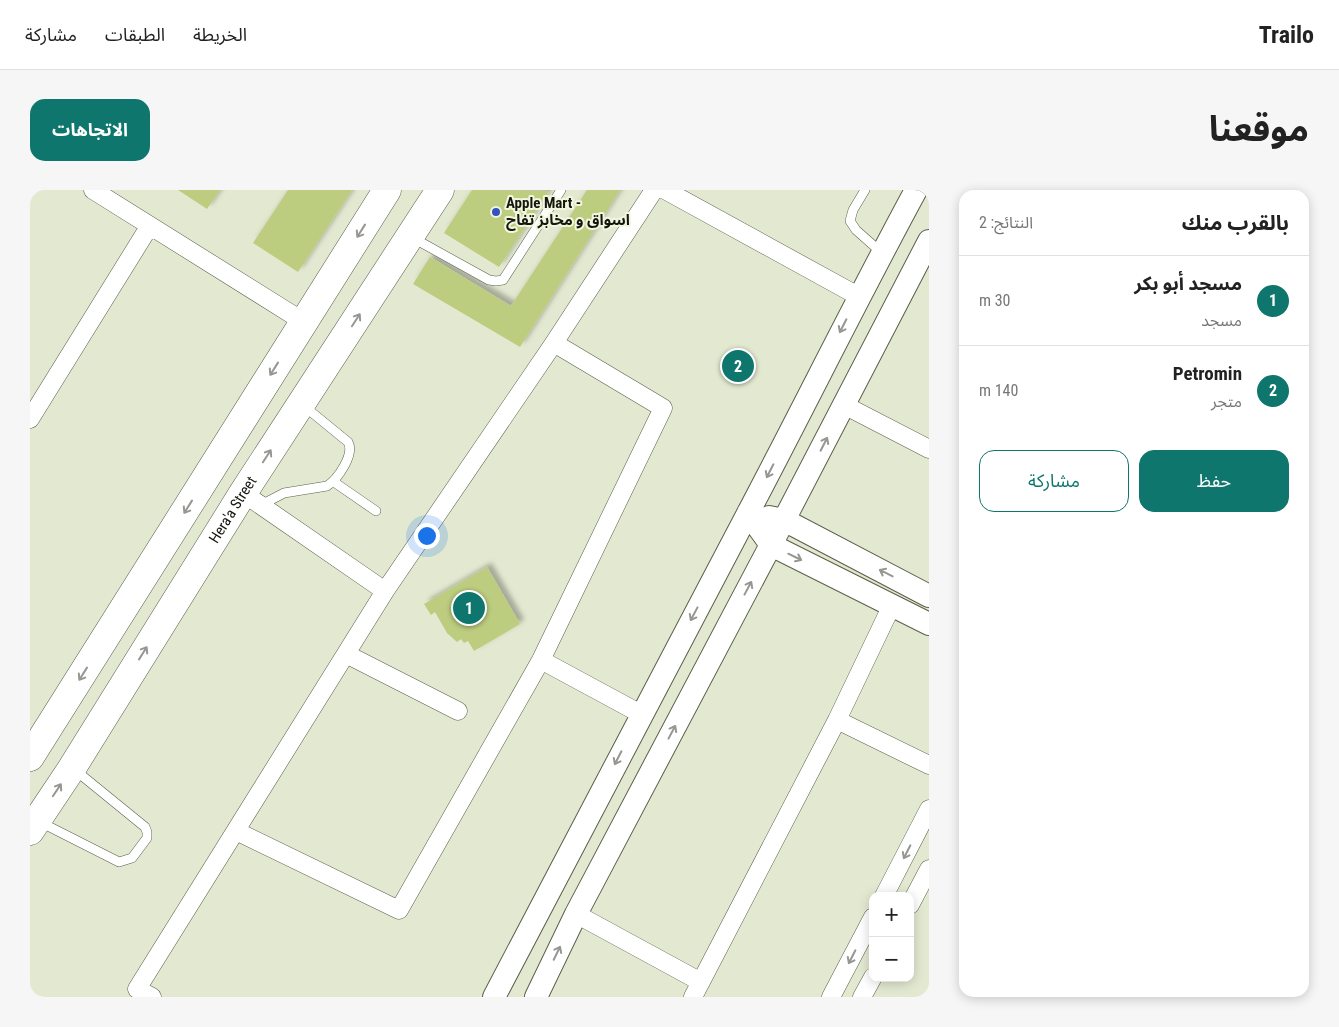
<!DOCTYPE html>
<html lang="ar">
<head>
<meta charset="utf-8">
<style>
  body { margin:0; font-family:"Roboto Condensed","Noto Sans Arabic",sans-serif; background:#f6f6f6; color:#222; direction:rtl }
  .controls { position:absolute; right:15px; bottom:15px; display:grid; overflow:hidden; border-radius:10px; box-shadow:0 2px 12px #0003 }
  .controls button { width:45px; height:45px; display:grid; place-items:center; padding:0; border:0; border-bottom:1px solid #e0e0e0; background:#fff; color:#222; font:25px sans-serif }
  .you { position:absolute; left:396px; top:345px; width:18px; height:18px; margin:-12px; border:4px solid #fff; border-radius:50%; background:#1a73e8; box-shadow:0 0 0 8px #1a73e833 }
  .badge { display:grid; place-items:center; width:32px; height:32px; border-radius:50%; background:#0f766e; color:#fff; font-size:16px; font-weight:700 }
  .pin { position:absolute; translate:-50% -50%; border:2px solid #fff; box-shadow:0 1px 5px #0006 }
  .list { margin:0; padding:0; list-style:none }
  h2 { display:flex; justify-content:space-between; align-items:center; height:65px; margin:0; padding:0 20px; font-size:21px }
  h2 small { font-size:16px; font-weight:400; color:#767676 }
  .list li { display:grid; grid-template-columns:32px 1fr auto; gap:15px; align-items:center; box-sizing:border-box; height:90px; padding:0 20px; border-top:1px solid #e0e0e0 }
  .list b { display:block; font-size:19px; white-space:nowrap }
  .list p { margin:0; font-size:16px; white-space:nowrap; color:#767676 }
  .list em { font-size:16px; font-style:normal; color:#767676 }
  .actions { display:flex; gap:10px; padding:15px 20px }
  .actions a { flex:1; padding:11px 0; border:1px solid #0f766e; border-radius:15px; text-align:center; font-size:18px; color:#0f766e }
  .actions .main { background:#0f766e; color:#fff }
  .map { position:relative; flex:none; width:899px; height:807px; overflow:hidden; direction:ltr; border-radius:15px }
  header { display:flex; align-items:center; gap:30px; box-sizing:border-box; height:70px; padding:0 25px; background:#fff; border-bottom:1px solid #e0e0e0 }
  header strong { font-size:24px }
  nav { display:flex; gap:28px; margin-inline-start:auto; font-size:18px }
  .intro { display:flex; align-items:center; justify-content:space-between; box-sizing:border-box; height:120px; padding:0 30px }
  h1 { margin:0; font-size:35px }
  .button { padding:12px 22px; border-radius:15px; background:#0f766e; color:#fff; font-size:18px; font-weight:700 }
  main { display:flex; gap:30px; padding:0 30px }
  aside { flex:1; background:#fff; border-radius:15px; box-shadow:0 2px 12px #0003 }
  .map>svg:first-child { display:block }
  .building { fill:#bccd7f; filter:url(#shadow) }
  .lines { fill:none; stroke-linecap:round; stroke-linejoin:round }
  .service-casing { stroke:#5a5f4a; stroke-width:10 }
  .minor-casing { stroke:#5a5f4a; stroke-width:19 }
  .tertiary-casing { stroke:#5a5f4a; stroke-width:24 }
  .primary-casing { stroke:#5a5f4a; stroke-width:29 }
  .service { stroke:#fff; stroke-width:9 }
  .minor { stroke:#fff; stroke-width:18 }
  .tertiary { stroke:#fff; stroke-width:22 }
  .primary { stroke:#fff; stroke-width:28 }
  .oneway { stroke:#969793 }
  .poi-dot { fill:#3651c2; stroke:#f1f7de; stroke-width:2 }
  .labels { text-anchor:middle; stroke-width:4; stroke-linejoin:round; paint-order:stroke }
  .poi-label { font-size:15px; font-weight:bold; fill:#15170f; stroke:#f1f7de; text-anchor:start }
  .street-label { font-size:15px; fill:#15170f; stroke:#f1f7de }
</style>
</head>
<body>
<header>
<strong>Trailo</strong>
<nav><a>الخريطة</a><a>الطبقات</a><a>مشاركة</a></nav>
</header>
<div class="intro"><h1>موقعنا</h1><a class="button">الاتجاهات</a></div>
<main>
<aside>
<h2>بالقرب منك<small>النتائج: 2</small></h2>
<ul class="list">
<li><span class="badge">1</span><div><b>مسجد أبو بكر</b><p>مسجد</p></div><em>30 m</em></li>
<li><span class="badge">2</span><div><b>Petromin</b><p>متجر</p></div><em>140 m</em></li>
</ul>
<div class="actions"><a class="main">حفظ</a><a>مشاركة</a></div>
</aside>
<div class="map">
<svg width="899" height="807" viewBox="0 0 899 807">
  <defs>
    <filter id="shadow"><feDropShadow dx="4.5" dy="-4.5" stdDeviation="2.5" flood-color="#0004"/></filter>
  </defs>
  <rect width="100%" height="100%" fill="#e3e9d1"/>
  <path class="building" d="M148,0H190L177,19Z
    M258,0H322L268,82L223,53Z
    M442,0L519,1L469,77L414,43Z
    M557,0H590L490,157L383,94L400,67L481,116Z
    M457,377L490,434L444,461L438,451L434,453L431,449L427,452L417,443L405,422L401,425L394,414Z"/>
  <g class="lines">
    <defs>
      <path id="service" d="M835,0L823,20L820,31L826,40L852,63
        M383,48L459,90L466,91L473,90L531,0
        M304,292L346,321
        M231,315L254,303L297,296C308,289 325,264 318,252L274,216
        M10,632L89,672L102,668L117,648V642L115,637L45,580"/>
      <path id="minor" d="M63,0L274,132
        M635,0L828,106
        M814,215L899,259
        M0,229L119,37
        M213,303L355,401
        M316,464L428,521
        M511,470L611,524
        M807,530L899,575
        M206,641L369,720L511,470L633,218L524,153
        M854,706L899,619
        M880,715L899,679
        M546,724L671,792
        M122,807L107,799L355,401L524,153L624,0
        M663,807L807,530L862,415
        M801,807L843,727
        M832,807L843,787"/>
      <path id="tertiary" d="M718,323L741,355L899,434
        M739,327L754,330L899,406
        M464,807C548,646 633,486 717,325C774,217 828,107 886,0
        M506,807L546,724L754,330L899,51"/>
      <g id="primary">
        <path d="M0,567L357,0"/>
        <path id="s1" d="M0,641L42,578L213,303L410,0"/>
      </g>
    </defs>
    <use href="#service" class="service-casing"/>
    <use href="#minor" class="minor-casing"/>
    <use href="#tertiary" class="tertiary-casing"/>
    <use href="#primary" class="primary-casing"/>
    <use href="#service" class="service"/>
    <use href="#minor" class="minor"/>
    <use href="#tertiary" class="tertiary"/>
    <use href="#primary" class="primary"/>
  </g>
  <defs><path id="oneway-shaft" d="M-6 0H5M1.5-3L5.5 0L1.5 3" fill="none" stroke-width="1.6" stroke-linecap="round" stroke-linejoin="round" transform="scale(1.25)"/></defs>
  <g class="oneway">
    <use href="#oneway-shaft" transform="translate(331 41) rotate(122)"/>
    <use href="#oneway-shaft" transform="translate(326 130) rotate(-57)"/>
    <use href="#oneway-shaft" transform="translate(813 136) rotate(117)"/>
    <use href="#oneway-shaft" transform="translate(244 179) rotate(122)"/>
    <use href="#oneway-shaft" transform="translate(794 254) rotate(-63)"/>
    <use href="#oneway-shaft" transform="translate(237 266) rotate(-57)"/>
    <use href="#oneway-shaft" transform="translate(740 281) rotate(117)"/>
    <use href="#oneway-shaft" transform="translate(158 317) rotate(122)"/>
    <use href="#oneway-shaft" transform="translate(765 367) rotate(26)"/>
    <use href="#oneway-shaft" transform="translate(856 383) rotate(-153)"/>
    <use href="#oneway-shaft" transform="translate(718 398) rotate(-62)"/>
    <use href="#oneway-shaft" transform="translate(664 424) rotate(118)"/>
    <use href="#oneway-shaft" transform="translate(113 463) rotate(-58)"/>
    <use href="#oneway-shaft" transform="translate(53 484) rotate(122)"/>
    <use href="#oneway-shaft" transform="translate(642 542) rotate(-62)"/>
    <use href="#oneway-shaft" transform="translate(588 568) rotate(117)"/>
    <use href="#oneway-shaft" transform="translate(27 600) rotate(-56)"/>
    <use href="#oneway-shaft" transform="translate(877 662) rotate(117)"/>
    <use href="#oneway-shaft" transform="translate(527 763) rotate(-64)"/>
    <use href="#oneway-shaft" transform="translate(822 767) rotate(117)"/>
  </g>
  <circle class="poi-dot" cx="466" cy="22" r="5"/>
  <g class="labels">
    <g class="poi-label">
      <text x="476" y="18">Apple Mart -<tspan x="476" dy="17">اسواق و مخابز تفاح</tspan></text>
    </g>
    <g class="street-label">
      <text dy="5" stroke="none"><textPath href="#s1" startOffset="380">Hera'a Street</textPath></text>
    </g>
  </g>
</svg>
<div class="controls">
<button>+</button>
<button>−</button>
</div>
<div class="you"></div>
<div class="pin badge" style="left:439px;top:418px">1</div>
<div class="pin badge" style="left:708px;top:176px">2</div>
</div>
</main>
</body>
</html>
